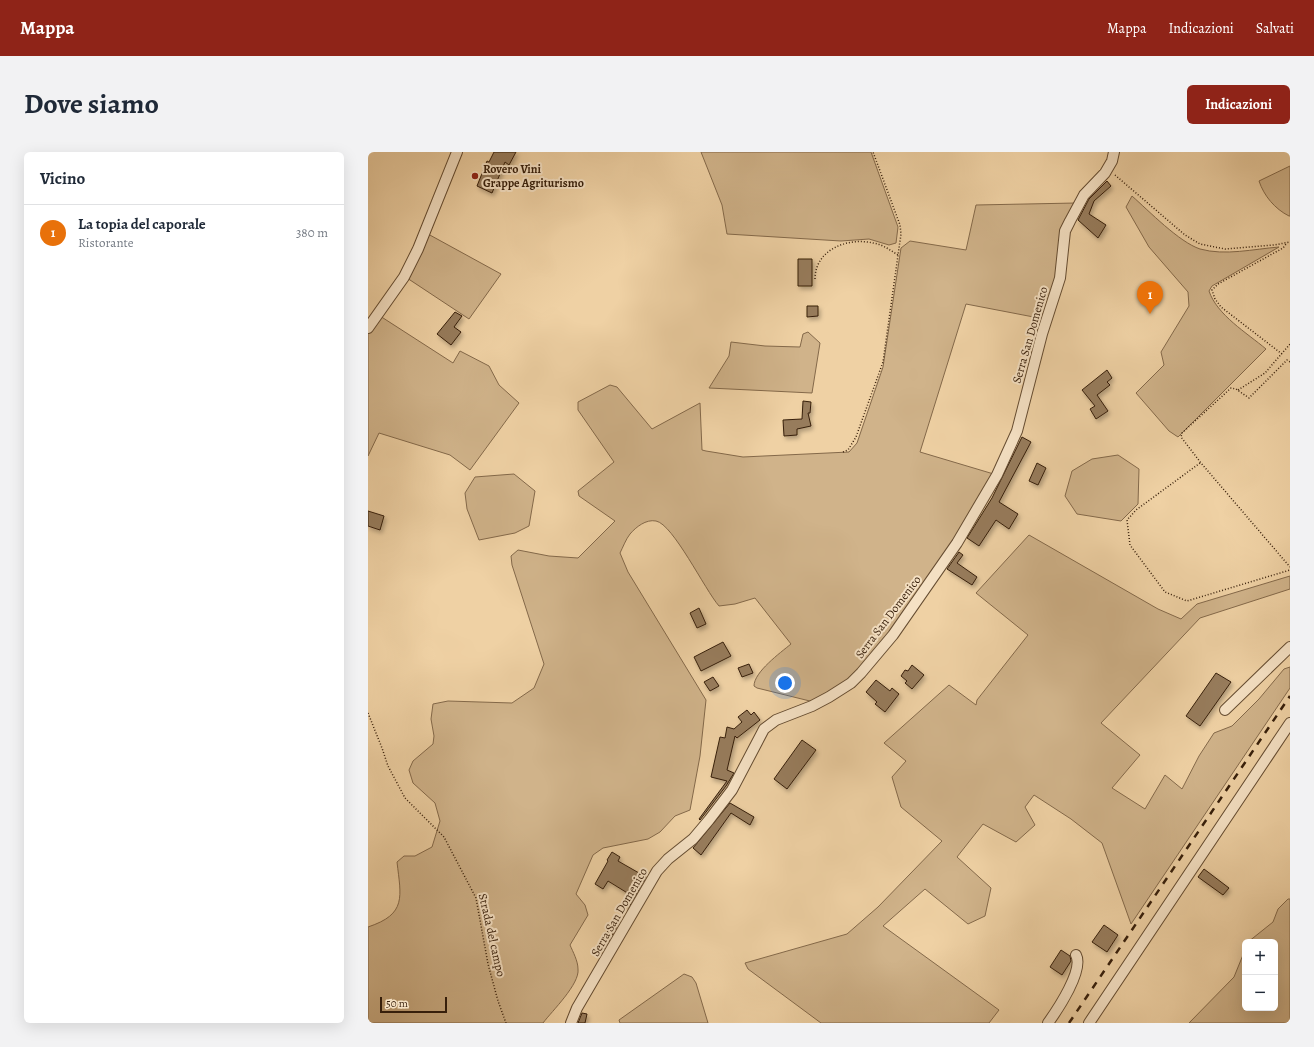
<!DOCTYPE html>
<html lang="it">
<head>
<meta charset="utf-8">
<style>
  body { margin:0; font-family:Alegreya,serif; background:#f2f2f3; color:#1f2937 }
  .controls { position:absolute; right:12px; bottom:12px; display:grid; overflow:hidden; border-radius:6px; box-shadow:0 4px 16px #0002 }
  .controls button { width:36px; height:36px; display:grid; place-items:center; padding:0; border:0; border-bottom:1px solid #e0e1e3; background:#fff; color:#1f2937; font:20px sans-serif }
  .scale { position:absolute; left:12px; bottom:10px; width:67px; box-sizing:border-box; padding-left:4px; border:2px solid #371f0b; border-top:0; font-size:11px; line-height:14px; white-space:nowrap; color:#371f0b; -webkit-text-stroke:3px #f5e1c4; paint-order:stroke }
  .you { position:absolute; left:417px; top:531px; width:14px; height:14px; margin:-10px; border:3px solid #fff; border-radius:50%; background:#1a73e8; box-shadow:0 0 0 6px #1a73e833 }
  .badge { display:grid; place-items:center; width:26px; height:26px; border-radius:50%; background:#8f2418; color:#fff; font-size:13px; font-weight:700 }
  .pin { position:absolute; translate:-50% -33px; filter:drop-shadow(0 1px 2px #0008) }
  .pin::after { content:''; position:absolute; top:21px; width:14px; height:12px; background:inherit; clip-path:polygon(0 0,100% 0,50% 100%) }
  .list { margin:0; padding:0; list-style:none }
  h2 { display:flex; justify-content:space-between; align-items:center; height:52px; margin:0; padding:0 16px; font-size:17px }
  h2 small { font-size:13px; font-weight:400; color:#747a83 }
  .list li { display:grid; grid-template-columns:26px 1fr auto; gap:12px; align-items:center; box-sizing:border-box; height:56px; padding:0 16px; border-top:1px solid #e0e1e3 }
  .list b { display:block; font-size:15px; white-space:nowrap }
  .list p { margin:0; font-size:13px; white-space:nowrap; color:#747a83 }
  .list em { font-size:13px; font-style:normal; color:#747a83 }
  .map { position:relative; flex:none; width:922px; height:871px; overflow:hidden; border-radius:6px }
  header { display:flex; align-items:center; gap:24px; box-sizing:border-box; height:56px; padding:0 20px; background:#8f2418; color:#fff }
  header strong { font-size:19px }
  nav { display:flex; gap:22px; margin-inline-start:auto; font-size:14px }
  .intro { display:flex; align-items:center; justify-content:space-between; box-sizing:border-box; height:96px; padding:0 24px }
  h1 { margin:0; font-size:28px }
  .button { padding:10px 18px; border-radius:6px; background:#8f2418; color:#fff; font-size:14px; font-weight:700 }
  main { display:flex; gap:24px; padding:0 24px }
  aside { flex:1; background:#fff; border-radius:6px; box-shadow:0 4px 16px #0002 }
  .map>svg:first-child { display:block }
  .green { fill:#d0b38a; stroke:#84694a }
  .building { fill:#977c5b; stroke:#371f0b; filter:url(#shadow) }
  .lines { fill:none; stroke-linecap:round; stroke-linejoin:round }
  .minor-casing { stroke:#654c31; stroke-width:12 }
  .path { stroke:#371f0b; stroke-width:1.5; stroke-dasharray:1 2; stroke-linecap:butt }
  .minor { stroke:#f5e1c4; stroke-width:10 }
  .rail { stroke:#371f0b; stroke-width:2.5; stroke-dasharray:7 7; stroke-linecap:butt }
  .poi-dot { fill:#8f2418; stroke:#f5e1c4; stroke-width:1.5 }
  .labels { text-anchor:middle; stroke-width:4; stroke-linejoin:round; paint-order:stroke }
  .poi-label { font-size:12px; font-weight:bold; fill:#371f0b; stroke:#f5e1c4; text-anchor:start }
  .street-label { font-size:12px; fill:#371f0b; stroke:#f5e1c4 }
</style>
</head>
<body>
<header>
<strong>Mappa</strong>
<nav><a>Mappa</a><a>Indicazioni</a><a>Salvati</a></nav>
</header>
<div class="intro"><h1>Dove siamo</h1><a class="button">Indicazioni</a></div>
<main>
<aside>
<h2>Vicino<small></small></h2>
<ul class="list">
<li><span class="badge" style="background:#e8710a">1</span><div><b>La topia del caporale</b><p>Ristorante</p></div><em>380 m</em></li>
</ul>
</aside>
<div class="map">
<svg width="922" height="871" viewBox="0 0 922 871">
  <defs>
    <filter id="shadow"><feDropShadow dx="2" dy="3" stdDeviation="2" flood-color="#0004"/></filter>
  </defs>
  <rect width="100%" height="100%" fill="#efd1a4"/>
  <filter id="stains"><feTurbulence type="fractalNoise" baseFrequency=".005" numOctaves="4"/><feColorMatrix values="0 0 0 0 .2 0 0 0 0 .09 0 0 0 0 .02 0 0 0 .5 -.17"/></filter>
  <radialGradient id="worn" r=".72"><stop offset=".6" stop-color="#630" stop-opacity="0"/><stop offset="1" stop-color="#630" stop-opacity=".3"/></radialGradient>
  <path class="green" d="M333,0H503L530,75L528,91L521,93L501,87L473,89L359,82L354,53Z
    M922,14V64H921C907,57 896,44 891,29Z
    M764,44C781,59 811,90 832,97C857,104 886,97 911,95L844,134L841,139C849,163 879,181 898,197L810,285L801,279L768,241L796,213L793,200L821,154L820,140L781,95L758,55Z
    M708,51L688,132L676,167L598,152L552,300L629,323L589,391L493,521L450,551L389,536L386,534C386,520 412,501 423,492L387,446L367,452L351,454C337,438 305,372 288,369C278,367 268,375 262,382C258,387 255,395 252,401L260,420L338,548L332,604L322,658L307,664L292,680L280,687L235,696L225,703L208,742L217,753L220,763L202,793C205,800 210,809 210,817C212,832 184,859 175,871H0V775C39,762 33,745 29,710L36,704H47L64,695L72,669L67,651L45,631L41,618L45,609L65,592L66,584L63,567L65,552L80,549L144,551L166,536L176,512L144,413L143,404L150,398L181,404L210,406L247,369L211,344L210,339L246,310L210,258V250L242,233L249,235L284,277L332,251L334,298L338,299L375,305L481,300L489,291L515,215L533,96L542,89L598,98L608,53Z
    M60,82L133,122L101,167L39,126Z
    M12,164L85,211L92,199L121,214L131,233L151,251L102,318L82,303L11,281L0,304V181Z
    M440,180L452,191L444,241L341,236L361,204L363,190L397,194L432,195L435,182Z
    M750,303L771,317L770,352L753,369L709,362L697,344L704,319L724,307Z
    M146,322L167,339L161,374L147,381L111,388L99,357L97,341L107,325Z
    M661,383L790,457L813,467L829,452L922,424V437L832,466L733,571L772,603L744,636L777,657L797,623L814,637L831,604L846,581L864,574L891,547L916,517L922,515V536L763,772L734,691L703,667L666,643L657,655L667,673L648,690L615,672L589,705L623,736L617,764L600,772L557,737L515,774L631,858L621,871H453L380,817L377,811L479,782L510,755L574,689L533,655L524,625L538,609L516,591L581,533L608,553L609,548L660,483L608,441Z
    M920,747H922V871H821L866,825L877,798V856H907V790H880L905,770L910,757Z
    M316,822L324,825L328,831L340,871H252L251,868Z"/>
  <path class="building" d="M126,0H148L141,13L137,10L124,41L109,34L119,9L121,10Z
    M739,29L743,34L726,49L721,62L738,73L730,86L710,68L721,47Z
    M430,107H444V134H430Z
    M439,154H450V164L439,165Z
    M87,160L94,164L86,175L93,180L83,193L69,182Z
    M739,218L744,226L739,230L742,233L729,243L740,259L728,267L722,257L727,254L714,238Z
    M435,249L443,250L442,261H440L443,274L429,277V283L416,284L415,268L434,267Z
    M654,285L663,290L631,350L650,362L641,377L628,368L611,394L599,386L624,346Z
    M669,311L678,316L670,333L661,329Z
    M0,359L16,364L12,378L0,374Z
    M591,400L595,403L589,411L609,425L604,433L579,417Z
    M331,456L338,472L329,476L322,461Z
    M355,490L363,504L333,519L326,505Z
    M381,512L385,521L374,525L370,516Z
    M544,513L556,523L544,537L537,531L539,529L533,524L537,518L540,519Z
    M848,521L863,530L832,574L818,564Z
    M345,525L351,534L342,539L336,530Z
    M508,528L522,539L524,536L531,542L517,560L507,552L509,550L498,540Z
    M379,558L383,563L386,560L392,568L369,586L367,584L359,618L366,621L358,634L332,668L331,667L359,629L343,625L352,585L357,586L359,575L366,577L374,570L370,565Z
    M434,588L448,598L419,637L406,627Z
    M362,651L386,665L382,673L363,661L333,703L325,696Z
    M244,700L252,705L250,709L278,725L261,755L256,752L261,742L240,729L235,737L227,732L240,709L239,708Z
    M836,717L861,736L855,743L830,725Z
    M246,766L252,769L236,797L232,795Z
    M736,773L750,783L739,800L724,790Z
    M693,798L702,804L703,809L694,823L682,815Z
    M214,861L219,862L217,871H210Z"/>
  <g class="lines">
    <defs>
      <path id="minor" d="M0,176L36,125L50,97L89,0
        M857,558L922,495
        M203,871L209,856L289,719L300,707L325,687L341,668L364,638L396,577L408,568L444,554L461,545L483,531L493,521L525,483L589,391L629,323L649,279L674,182L692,126L697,79L702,69L716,43L737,21L744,9L746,0
        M680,871C690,857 716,818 708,803
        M721,871L922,571"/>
    </defs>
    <use href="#minor" class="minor-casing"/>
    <path class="path" d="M747,23L817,83L832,92L857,97L906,93L922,90
      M447,127C447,98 479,85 505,91C514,92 522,98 530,103
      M914,202L853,155L847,147L844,138L850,132L915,96L918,92
      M922,210L919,208L881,246L868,237L863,236L814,281L813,285L833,311L922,415
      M870,238L897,221L922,192
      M475,300L480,298L488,285L515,210L533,82L532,73L505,0
      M832,311L768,358L759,368L762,393L797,440L819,449L922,418
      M0,561L14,596L20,614L37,646L76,685L108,746L120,812L130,849L138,871"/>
    <use href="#minor" class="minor"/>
    <path class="rail" d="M701,871L922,544"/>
  </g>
  <circle class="poi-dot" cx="107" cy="24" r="4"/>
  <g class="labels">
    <g class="poi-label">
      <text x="115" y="21">Rovero Vini<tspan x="115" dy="14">Grappe Agriturismo</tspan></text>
    </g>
    <g class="street-label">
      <text transform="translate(662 183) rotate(-74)" y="4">Serra San Domenico</text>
      <text transform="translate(520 465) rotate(-53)" y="4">Serra San Domenico</text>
      <text transform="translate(251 760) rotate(-60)" y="4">Serra San Domenico</text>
      <text transform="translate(124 783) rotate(77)" y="4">Strada del campo</text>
    </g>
  </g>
  <rect width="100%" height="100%" filter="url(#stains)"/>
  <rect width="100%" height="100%" fill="url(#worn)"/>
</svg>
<div class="controls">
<button>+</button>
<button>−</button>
</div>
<div class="scale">50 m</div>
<div class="you"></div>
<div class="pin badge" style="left:782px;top:162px;background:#e8710a">1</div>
</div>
</main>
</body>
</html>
